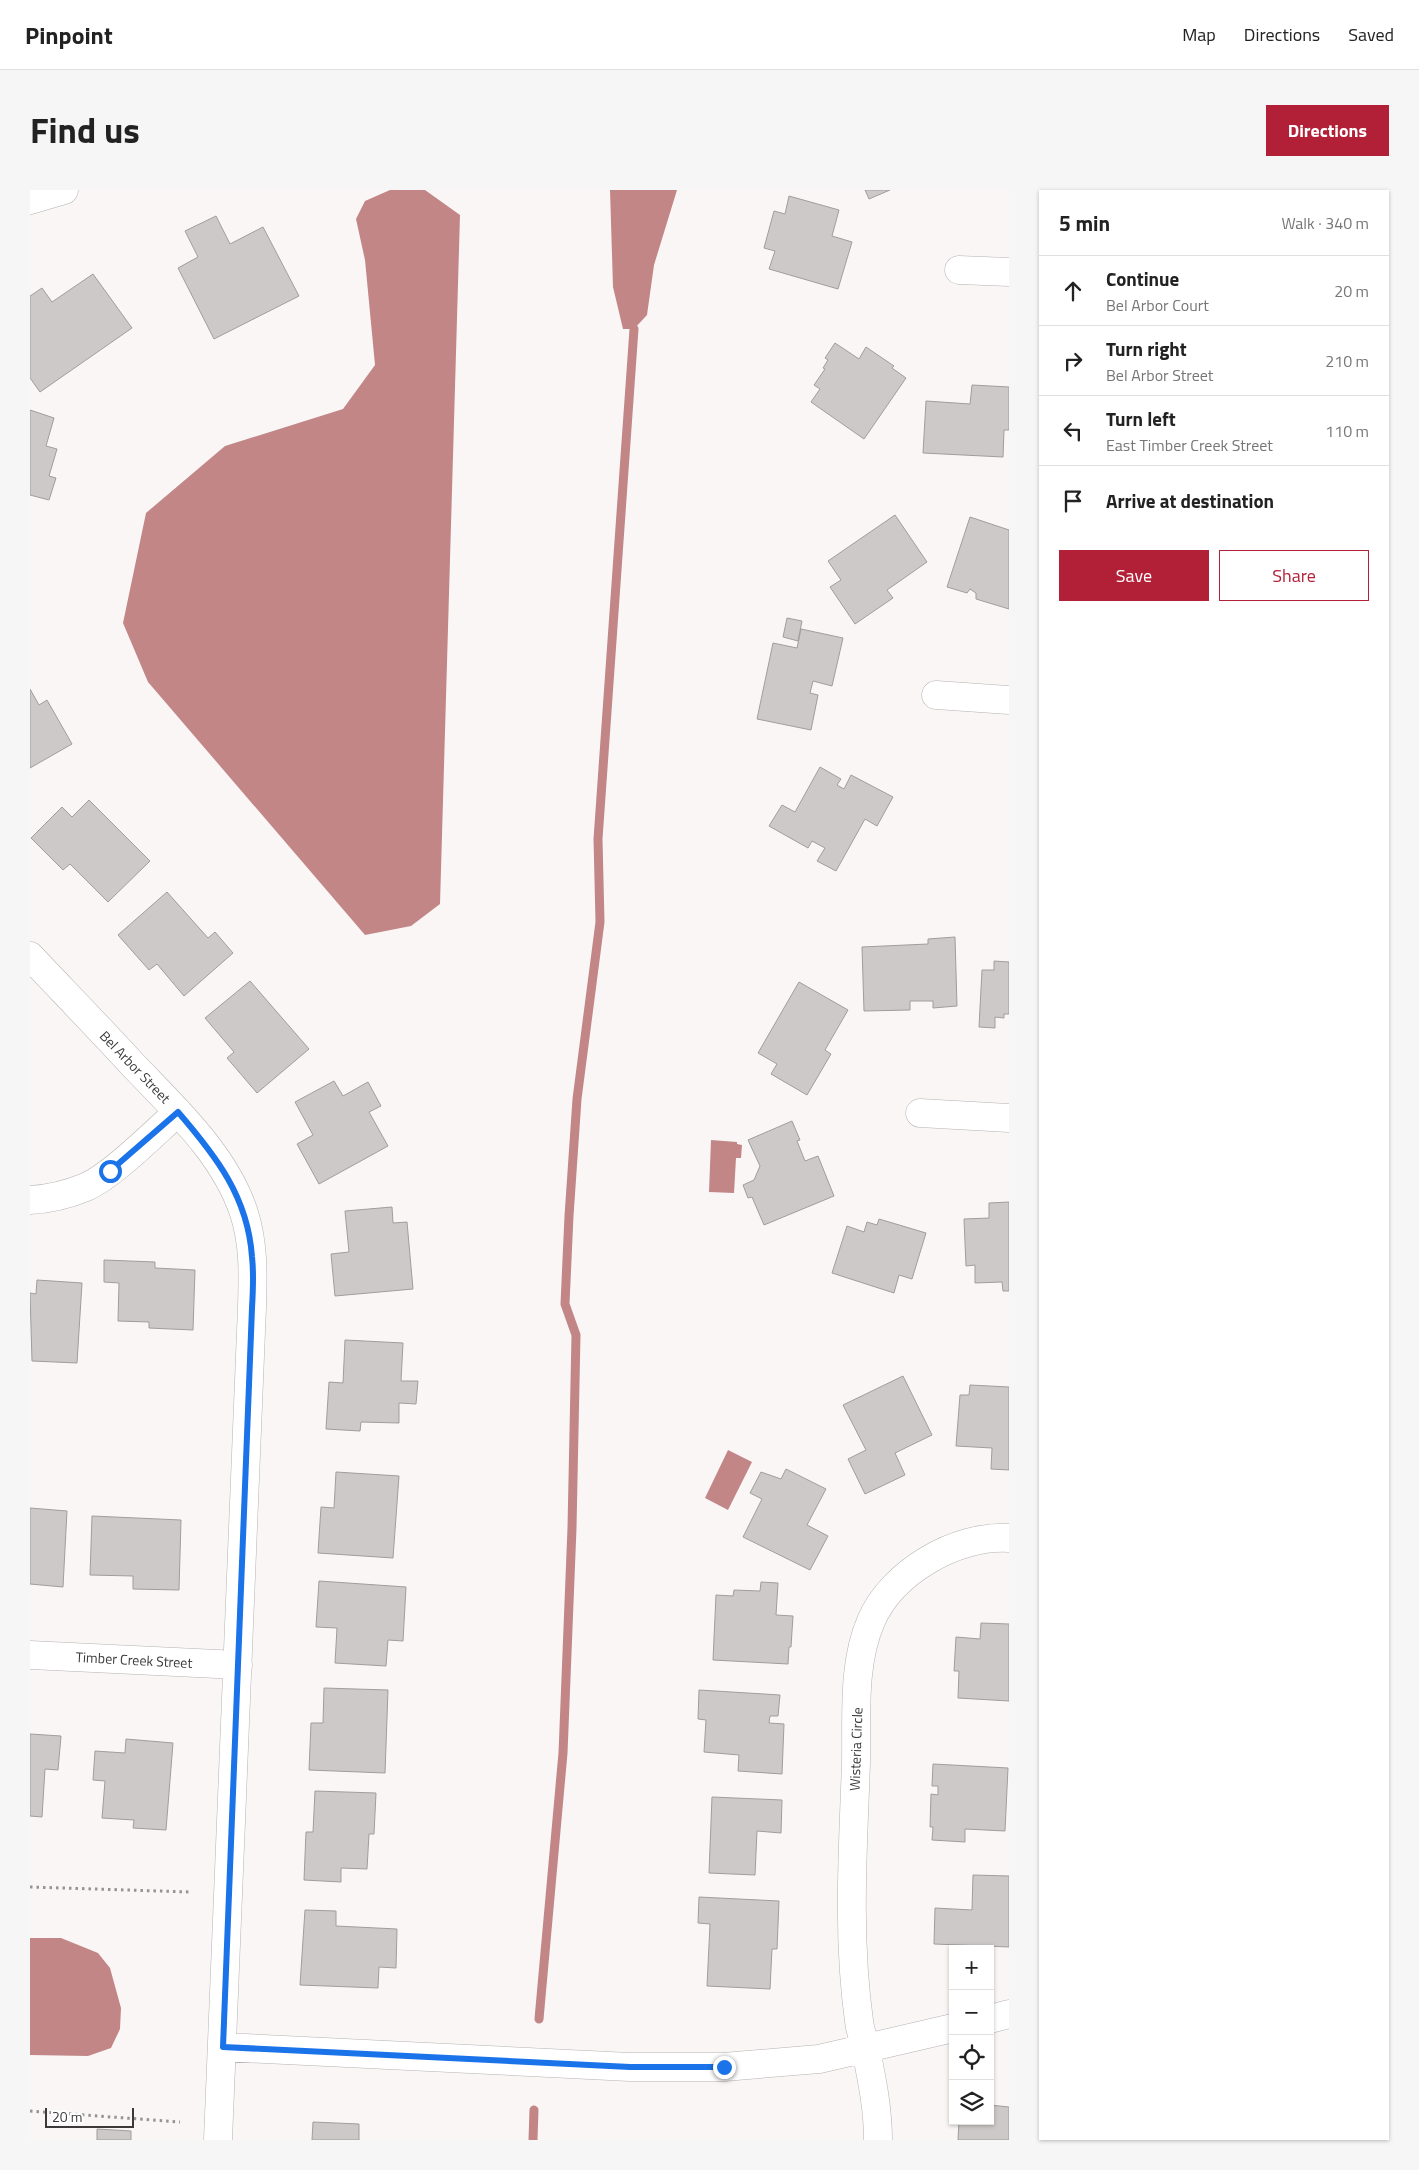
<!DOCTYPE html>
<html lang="en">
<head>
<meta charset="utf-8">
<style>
  body { margin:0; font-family:"Titillium Web",sans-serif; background:#f6f6f6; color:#222 }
  .controls { position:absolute; right:15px; bottom:15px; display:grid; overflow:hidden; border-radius:0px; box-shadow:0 1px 4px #0004 }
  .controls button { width:45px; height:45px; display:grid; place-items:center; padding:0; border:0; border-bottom:1px solid #e0e0e0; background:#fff; color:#222; font:25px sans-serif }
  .scale { position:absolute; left:15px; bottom:12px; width:89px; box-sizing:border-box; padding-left:5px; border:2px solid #3b3939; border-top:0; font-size:14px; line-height:18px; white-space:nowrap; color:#3b3939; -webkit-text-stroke:4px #fff; paint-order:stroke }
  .stop { position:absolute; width:15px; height:15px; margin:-11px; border:4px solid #1a73e8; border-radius:50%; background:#fff }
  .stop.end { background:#1a73e8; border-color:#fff; box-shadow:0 1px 5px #0008 }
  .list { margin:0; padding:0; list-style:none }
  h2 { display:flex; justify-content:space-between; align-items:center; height:65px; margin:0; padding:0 20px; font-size:21px }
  h2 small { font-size:16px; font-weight:400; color:#767676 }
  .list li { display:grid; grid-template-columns:32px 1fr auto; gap:15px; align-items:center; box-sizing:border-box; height:70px; padding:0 20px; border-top:1px solid #e0e0e0 }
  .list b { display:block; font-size:19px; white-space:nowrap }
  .list p { margin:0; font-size:16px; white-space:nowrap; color:#767676 }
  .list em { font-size:16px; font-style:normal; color:#767676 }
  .actions { display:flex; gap:10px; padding:15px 20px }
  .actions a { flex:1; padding:11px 0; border:1px solid #b22038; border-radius:0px; text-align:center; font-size:18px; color:#b22038 }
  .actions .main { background:#b22038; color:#fff }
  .icon { flex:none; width:28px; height:28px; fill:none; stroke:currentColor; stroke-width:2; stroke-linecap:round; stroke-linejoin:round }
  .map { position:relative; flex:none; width:979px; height:1950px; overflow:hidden; border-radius:0px }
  header { display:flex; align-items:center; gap:30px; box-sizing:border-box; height:70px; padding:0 25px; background:#fff; border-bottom:1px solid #e0e0e0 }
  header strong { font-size:24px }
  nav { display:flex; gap:28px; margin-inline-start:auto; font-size:18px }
  .intro { display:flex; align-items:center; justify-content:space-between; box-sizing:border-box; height:120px; padding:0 30px }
  h1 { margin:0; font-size:35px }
  .button { padding:12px 22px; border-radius:0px; background:#b22038; color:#fff; font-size:18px; font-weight:700 }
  main { display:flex; gap:30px; padding:0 30px }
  aside { flex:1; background:#fff; border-radius:0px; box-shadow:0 1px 4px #0004 }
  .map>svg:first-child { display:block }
  .water { fill:#c28687 }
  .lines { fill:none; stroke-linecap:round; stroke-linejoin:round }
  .stream { stroke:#c28687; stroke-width:9 }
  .building { fill:#cdc9c9; stroke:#a19d9d }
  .street-casing { stroke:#b6b2b2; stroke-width:29 }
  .path { stroke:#969393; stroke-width:3; stroke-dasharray:2.5 4; stroke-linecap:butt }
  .street { stroke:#fff; stroke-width:28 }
  .route { stroke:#1a73e8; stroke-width:6 }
  .labels { text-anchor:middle; stroke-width:4; stroke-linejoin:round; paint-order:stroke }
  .street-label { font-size:14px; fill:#3b3939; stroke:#fff }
</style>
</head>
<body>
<header>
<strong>Pinpoint</strong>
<nav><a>Map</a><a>Directions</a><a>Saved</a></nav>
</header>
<div class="intro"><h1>Find us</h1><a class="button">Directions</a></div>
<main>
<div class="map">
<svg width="979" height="1950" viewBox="0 0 979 1950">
  <rect width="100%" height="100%" fill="#faf6f6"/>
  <path class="water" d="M360,0H395L430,25L410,714L381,736L335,745L118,492L93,433L116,323L195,256L313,219L345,175L335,70L326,29L335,11Z
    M580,0H647L624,75L617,125L604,139H593L583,97Z
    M681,950L707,952V954L712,955L711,968H706L704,1003L679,1002Z
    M698,1260L722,1272L698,1320L675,1308Z
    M0,1748H31L68,1763L80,1778L91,1818L90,1839L81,1858L58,1866L0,1865Z"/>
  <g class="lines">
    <path class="stream" d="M509,1829L533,1563L542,1338L546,1145L535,1114L539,1026L547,909L570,732L568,649L604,139
      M503,1950L504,1920"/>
  </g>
  <path class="building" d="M835,0H860L839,9Z
    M759,6L809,20L802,46L822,52L808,99L739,79L745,61L734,58L744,21L755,24Z
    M186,26L200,54L233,37L269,106L184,149L148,78L168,67L155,41Z
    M63,84L102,138L10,202L0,188V106L12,98L22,112Z
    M805,153L829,169L836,157L864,176L862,178L876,188L834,249L781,212L790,199L784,195L795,179L793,178L798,170L795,168Z
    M942,195L979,197V240H974L973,267L893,263L896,211L940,214Z
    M0,220L24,228L16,256L27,259L19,286L26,288L19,310L0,305Z
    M865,325L897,372L857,400L863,408L825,434L800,397L811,390L798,371Z
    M940,327L979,340V419L946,409V403L940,399L937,403L917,397Z
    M757,428L772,431L768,451L753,447Z
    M771,439L813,448L802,496L783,491L780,503L788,505L781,540L727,529L743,453L767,458Z
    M0,499L9,515L17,510L42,554L0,578Z
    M790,577L811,589L807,595L814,599L821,585L863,607L847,636L835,629L806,681L787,671L795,658L782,651L778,658L739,636L752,615L765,622Z
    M59,610L120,671L78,712L40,674L33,680L1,648L32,617L42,627Z
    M137,702L178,748L185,742L203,763L154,806L127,774L119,780L88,745Z
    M925,747L927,816L903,818V811H880V820L834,821L832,757L898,754V749Z
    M964,771L979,772V824H974V828L965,827V838L949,837L952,780H964Z
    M220,791L279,859L227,903L197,868L204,862L175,828Z
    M769,792L818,820L795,860L801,864L777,905L741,884L747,874L728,863Z
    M304,891L313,906L338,892L351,916L339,922L358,956L289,994L267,954L283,945L265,912Z
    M762,931L770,950L767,951L775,971L788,966L804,1006L734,1035L722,1007L718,1008L713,995L724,990L730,976L718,950Z
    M979,1012V1101H973L972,1092L945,1093V1075L936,1076L934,1029L959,1028V1013Z
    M362,1017L363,1033L377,1032L383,1099L305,1106L301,1064L319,1062L315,1021Z
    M849,1029L896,1043L882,1089L869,1085L864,1103L802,1083L817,1036L834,1042L837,1032L847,1035Z
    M74,1070L125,1072V1078L165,1080L163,1140L119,1138V1132L88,1131L89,1093L74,1092Z
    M7,1090L52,1093L47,1173L2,1171L0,1103L6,1104Z
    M315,1150L373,1153L371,1191H388L386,1214L369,1213V1233L331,1232L330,1241L296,1239L299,1192L313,1193Z
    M873,1186L902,1245L865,1263L875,1285L835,1304L818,1269L836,1260L813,1215Z
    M940,1195L979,1197V1280L961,1279L962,1258L926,1256L930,1205H939Z
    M756,1279L796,1299L777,1335L798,1346L780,1380L713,1347L732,1309L720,1303L731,1282L751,1289Z
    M306,1282L369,1286L363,1368L288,1363L291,1317L304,1318Z
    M0,1318L37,1321L33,1397L0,1394Z
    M62,1326L151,1330L149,1400L103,1399V1386L60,1385Z
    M289,1391L376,1397L373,1451L358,1450L356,1476L305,1473L307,1438L286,1437Z
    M731,1392L748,1393L746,1425L763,1426L761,1457H759L758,1474L683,1470L686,1405L703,1406L704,1400L730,1401Z
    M951,1433L979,1434V1511L928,1508L929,1481H924L926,1447L950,1449Z
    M294,1498L358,1500L355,1583L279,1580L281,1533H293Z
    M669,1500L750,1505L748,1526H740L739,1533L754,1534L752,1584L708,1581L709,1565L674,1562L676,1530L668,1529Z
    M0,1544L31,1546L28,1580L15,1579L12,1627L0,1626Z
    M96,1549L143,1553L136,1640L103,1638L104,1630L72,1628L75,1591L63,1590L65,1561L95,1563Z
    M903,1574L978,1578L975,1641L935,1639V1652L902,1650L903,1637H900L901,1604L908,1605V1596H902Z
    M285,1601L346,1603L344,1644H339L337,1679L311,1678V1692L274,1690L276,1642H283Z
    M682,1607L752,1610L751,1643L727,1641L725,1685L679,1683Z
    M943,1685L979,1686V1757L904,1754L905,1718L942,1720Z
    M669,1707L749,1711L747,1759H742L740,1799L677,1796L680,1734L668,1733Z
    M275,1720L306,1721V1736L367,1739L366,1778L349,1777L348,1798L270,1795Z
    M960,1915L979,1917V1950H928L929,1931H960Z
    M283,1932L329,1934V1950H282Z
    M67,1939L101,1941V1950H67Z"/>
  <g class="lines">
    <defs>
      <path id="street" d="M0,10L34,0
        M929,80L979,82
        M906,505L979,510
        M0,766C35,803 70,839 104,876C146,920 195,965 214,1023C224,1054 223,1086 222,1117L188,1950
        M890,923L979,928
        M0,1010C19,1009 39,1004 56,997C83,985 124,943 148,922
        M0,1465L208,1475
        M960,1829L979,1824
        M193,1857L600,1877H694L789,1869L923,1838
        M848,1950C848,1919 842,1890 836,1860C834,1850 830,1841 829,1831C817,1745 823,1659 826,1573C827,1527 822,1475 841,1431C862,1382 926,1345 979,1348"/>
    </defs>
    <use href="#street" class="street-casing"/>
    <path class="path" d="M0,1697L161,1702
      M0,1921L150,1932"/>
    <use href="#street" class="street"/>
  </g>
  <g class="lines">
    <path class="route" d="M80,981L148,922C186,966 218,1007 222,1067C224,1084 223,1101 222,1118L193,1857L600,1877H694"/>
  </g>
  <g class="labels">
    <g class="street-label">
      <text transform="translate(105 877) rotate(46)" y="5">Bel Arbor Street</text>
      <text transform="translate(104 1470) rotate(3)" y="5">Timber Creek Street</text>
      <text transform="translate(826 1559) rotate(-88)" y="5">Wisteria Circle</text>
    </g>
  </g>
</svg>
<div class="controls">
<button>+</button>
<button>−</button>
<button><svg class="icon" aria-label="locate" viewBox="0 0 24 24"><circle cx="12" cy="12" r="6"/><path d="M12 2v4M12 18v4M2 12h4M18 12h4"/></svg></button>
<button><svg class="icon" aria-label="layers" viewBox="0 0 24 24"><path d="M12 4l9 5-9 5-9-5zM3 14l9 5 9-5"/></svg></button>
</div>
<div class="scale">20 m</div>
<div class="stop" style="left:80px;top:981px"></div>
<div class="stop end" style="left:694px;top:1877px"></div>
</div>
<aside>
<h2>5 min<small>Walk · 340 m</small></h2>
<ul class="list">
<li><svg class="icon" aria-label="ahead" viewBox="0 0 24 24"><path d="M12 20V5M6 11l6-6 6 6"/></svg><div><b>Continue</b><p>Bel Arbor Court</p></div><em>20 m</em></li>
<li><svg class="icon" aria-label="right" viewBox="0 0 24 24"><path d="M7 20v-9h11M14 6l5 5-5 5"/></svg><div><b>Turn right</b><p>Bel Arbor Street</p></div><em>210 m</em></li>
<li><svg class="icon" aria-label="left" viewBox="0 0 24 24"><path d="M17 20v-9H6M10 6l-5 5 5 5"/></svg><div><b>Turn left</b><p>East Timber Creek Street</p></div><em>110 m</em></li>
<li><svg class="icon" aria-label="arrive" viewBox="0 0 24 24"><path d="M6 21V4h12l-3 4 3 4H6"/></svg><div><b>Arrive at destination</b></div></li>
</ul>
<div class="actions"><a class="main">Save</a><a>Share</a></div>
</aside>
</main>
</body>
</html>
